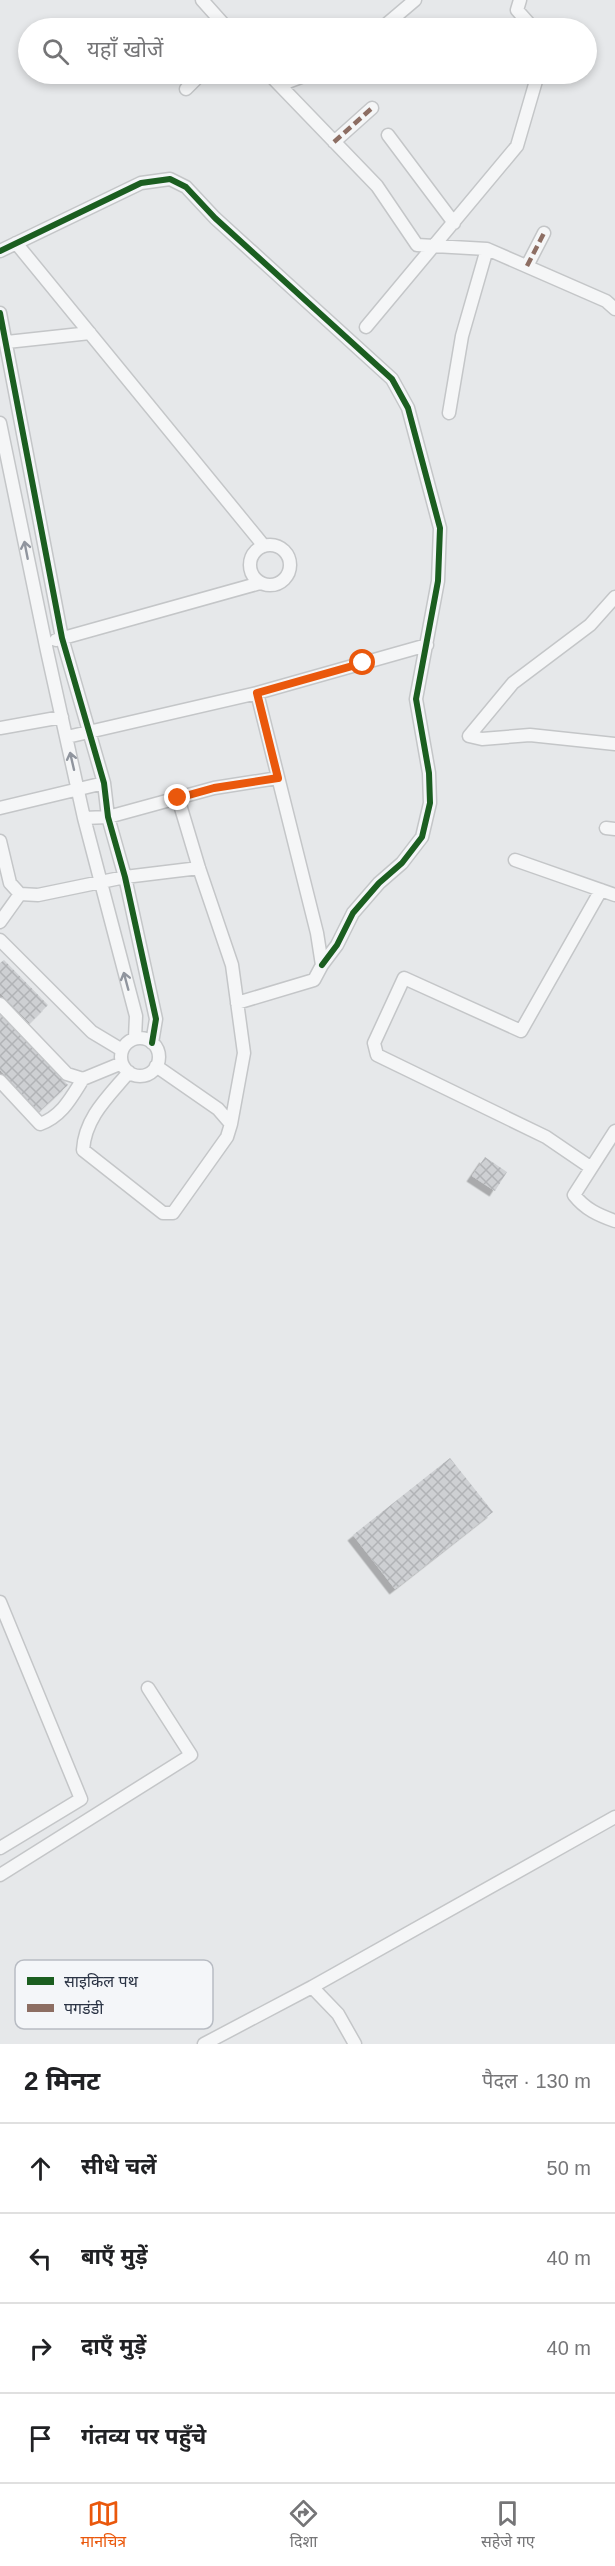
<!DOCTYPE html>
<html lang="hi">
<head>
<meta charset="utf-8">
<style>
  body { margin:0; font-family:Helvetica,"Noto Sans Devanagari",sans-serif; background:#f6f6f6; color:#202124 }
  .stop { position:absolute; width:18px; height:18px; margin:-14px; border:4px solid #ea580c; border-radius:50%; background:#fff }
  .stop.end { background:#ea580c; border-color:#fff; box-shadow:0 2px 6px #0008 }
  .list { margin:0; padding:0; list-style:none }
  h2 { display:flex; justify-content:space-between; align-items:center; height:78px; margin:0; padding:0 24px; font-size:26px }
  h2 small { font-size:20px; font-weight:400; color:#757577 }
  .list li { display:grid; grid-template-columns:39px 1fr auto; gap:18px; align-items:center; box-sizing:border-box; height:90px; padding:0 24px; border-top:2px solid #e0e0e0 }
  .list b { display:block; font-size:22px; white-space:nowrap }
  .list em { font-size:20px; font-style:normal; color:#757577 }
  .icon { flex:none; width:33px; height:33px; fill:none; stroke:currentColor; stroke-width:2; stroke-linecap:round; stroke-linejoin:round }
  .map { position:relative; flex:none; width:615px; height:2044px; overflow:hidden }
  .search { position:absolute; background:#fff; box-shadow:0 3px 9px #0003; left:18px; right:18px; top:18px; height:66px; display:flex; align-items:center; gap:15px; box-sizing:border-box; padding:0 21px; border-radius:33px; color:#757577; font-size:22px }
  .sheet { height:438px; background:#fff }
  nav { display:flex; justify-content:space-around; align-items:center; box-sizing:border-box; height:84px; border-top:2px solid #e0e0e0; background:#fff; font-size:16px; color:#757577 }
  nav a { display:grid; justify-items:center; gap:3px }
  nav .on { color:#ea580c }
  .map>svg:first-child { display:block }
  .building { fill:url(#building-cross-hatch); filter:url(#shadow) }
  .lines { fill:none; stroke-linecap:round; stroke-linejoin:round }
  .minor-casing { stroke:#c4c6c8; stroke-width:15 }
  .minor { stroke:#f5f6f7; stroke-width:12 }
  .quiet { stroke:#8d6e63; stroke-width:4.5; stroke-dasharray:9 4.5; stroke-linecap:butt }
  .cycleway-casing { stroke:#f4f6f9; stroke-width:10 }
  .cycleway { stroke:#1b5e20; stroke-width:6 }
  .oneway { stroke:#90959e }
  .route { stroke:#ea580c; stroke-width:8 }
  .key { fill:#f4f6f9; stroke:#b8bcc3; stroke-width:1.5 }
  .key-label { font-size:16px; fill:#2b3445 }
</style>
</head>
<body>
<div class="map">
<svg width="615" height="2044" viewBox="0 0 615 2044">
  <defs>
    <pattern id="building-cross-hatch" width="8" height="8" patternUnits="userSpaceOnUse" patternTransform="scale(1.5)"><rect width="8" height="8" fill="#ced0d3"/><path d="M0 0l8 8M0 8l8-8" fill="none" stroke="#b1b3b6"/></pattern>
    <filter id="shadow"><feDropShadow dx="-5.5" dy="5.5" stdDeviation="0" flood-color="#0004"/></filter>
  </defs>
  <rect width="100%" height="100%" fill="#e6e8ea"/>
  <path class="building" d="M4,960L48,1005L30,1023L0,993V963Z
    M0,1014L68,1085L39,1112L0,1070Z
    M485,1157L507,1172L495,1191L472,1176Z
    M450,1458L493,1512L395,1589L353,1535Z"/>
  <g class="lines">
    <defs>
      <path id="minor" d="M202,0L227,28
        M520,0L517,10L533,28
        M382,28L415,0
        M269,74L377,186L417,245L487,249L606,301L615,309
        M280,85L309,74
        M186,89L201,74
        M388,135L454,223
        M334,142L372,108
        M16,243L264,546
        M0,251L141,183L170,179L186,187L215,218L392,379L408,408L440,528L438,581L416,699L429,773L430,803L422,837L402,863L379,883L353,913L337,945L322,965
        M527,266L544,233
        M0,313L62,638L104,783L108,817L125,877L156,1019L152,1043
        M366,327L517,146L538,74
        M7,342L90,333
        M449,413L462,336L487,249
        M0,423L47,651L84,818L136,1016L135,1038
        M250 565a20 20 0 1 1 40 0a20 20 0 1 1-40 0Z
        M615,597L590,625L513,683L469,736L482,739L530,735L615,744
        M56,640L260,583
        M257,693L427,645
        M0,728L62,717
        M67,737L257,693L317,933L322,965L314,980L237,1003
        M178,798L199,868L232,965L244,1053L231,1124
        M0,808L104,783
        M84,818L108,817L214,788L278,778
        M606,828L615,829
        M0,841L10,883L20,894L38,895L125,877L199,868
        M515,860L615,895
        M0,922L20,894
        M0,940L92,1032L122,1050
        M0,1004L67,1074L83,1079L122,1063
        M121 1057a19 19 0 1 1 38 0a19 19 0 1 1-38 0Z
        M129,1072C109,1096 85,1117 83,1150L163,1213H173L227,1137L231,1124L218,1109L156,1066
        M0,1081L40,1124C62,1116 71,1098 83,1079
        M615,1131L574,1195C585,1209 598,1215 615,1221
        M590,1167L546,1137L377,1055L374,1043L404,978L521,1031L601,890
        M0,1602L81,1799L0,1848
        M0,1875L191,1755L148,1688
        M312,1987L615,1817
        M204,2044L312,1987L338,2014L355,2044"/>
    </defs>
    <use href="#minor" class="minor-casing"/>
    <use href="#minor" class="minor"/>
    <path class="quiet" d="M334,142L372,108
      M527,266L544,233"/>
    <defs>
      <path id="cycleway" d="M0,251L141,183L170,179L186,187L215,218L392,379L408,408L440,528L438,581L416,699L429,773L430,803L422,837L402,863L379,883L353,913L337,945L322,965
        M0,313L62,638L104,783L108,817L125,877L156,1019L152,1043"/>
    </defs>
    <use href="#cycleway" class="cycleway-casing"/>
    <use href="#cycleway" class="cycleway"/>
  </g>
  <defs><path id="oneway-shaft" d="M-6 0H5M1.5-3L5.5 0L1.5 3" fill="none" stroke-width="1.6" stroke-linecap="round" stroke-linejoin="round" transform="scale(1.5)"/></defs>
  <g class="oneway">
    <use href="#oneway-shaft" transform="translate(26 550) rotate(-101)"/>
    <use href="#oneway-shaft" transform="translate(72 761) rotate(-103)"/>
    <use href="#oneway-shaft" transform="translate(126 981) rotate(-105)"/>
  </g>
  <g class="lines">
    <path class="route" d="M178,798L214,788L278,778L257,693L363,663"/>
  </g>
  <rect x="15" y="1960" width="198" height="69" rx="9" class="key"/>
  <rect x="27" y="1977" width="27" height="8" fill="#1b5e20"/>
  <rect x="27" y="2004" width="27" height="8" fill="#8d6e63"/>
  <g class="key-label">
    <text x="64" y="1987">साइकिल पथ</text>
    <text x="64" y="2014">पगडंडी</text>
  </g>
</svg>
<div class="stop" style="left:363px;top:663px"></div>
<div class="stop end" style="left:178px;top:798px"></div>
<div class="search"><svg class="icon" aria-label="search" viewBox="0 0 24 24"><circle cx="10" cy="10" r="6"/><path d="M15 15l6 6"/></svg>यहाँ खोजें</div>
</div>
<section class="sheet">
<h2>2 मिनट<small>पैदल · 130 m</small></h2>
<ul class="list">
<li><svg class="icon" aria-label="ahead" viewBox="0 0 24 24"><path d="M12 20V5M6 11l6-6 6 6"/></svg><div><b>सीधे चलें</b></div><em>50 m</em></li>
<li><svg class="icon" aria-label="left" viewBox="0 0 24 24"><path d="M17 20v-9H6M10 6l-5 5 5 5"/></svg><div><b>बाएँ मुड़ें</b></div><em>40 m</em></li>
<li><svg class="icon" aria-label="right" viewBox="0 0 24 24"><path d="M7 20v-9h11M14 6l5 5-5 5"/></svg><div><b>दाएँ मुड़ें</b></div><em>40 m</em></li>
<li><svg class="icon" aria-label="arrive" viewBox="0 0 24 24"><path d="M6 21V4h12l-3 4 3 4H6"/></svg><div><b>गंतव्य पर पहुँचे</b></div></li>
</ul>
</section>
<nav>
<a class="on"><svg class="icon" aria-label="map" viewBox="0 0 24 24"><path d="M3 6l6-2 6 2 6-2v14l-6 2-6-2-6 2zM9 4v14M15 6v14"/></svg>मानचित्र</a>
<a><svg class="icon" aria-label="directions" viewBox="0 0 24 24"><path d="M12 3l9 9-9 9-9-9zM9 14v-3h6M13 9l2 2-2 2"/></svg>दिशा</a>
<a><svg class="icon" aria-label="saved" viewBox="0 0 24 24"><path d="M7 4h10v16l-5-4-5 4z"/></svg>सहेजे गए</a>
</nav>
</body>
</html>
